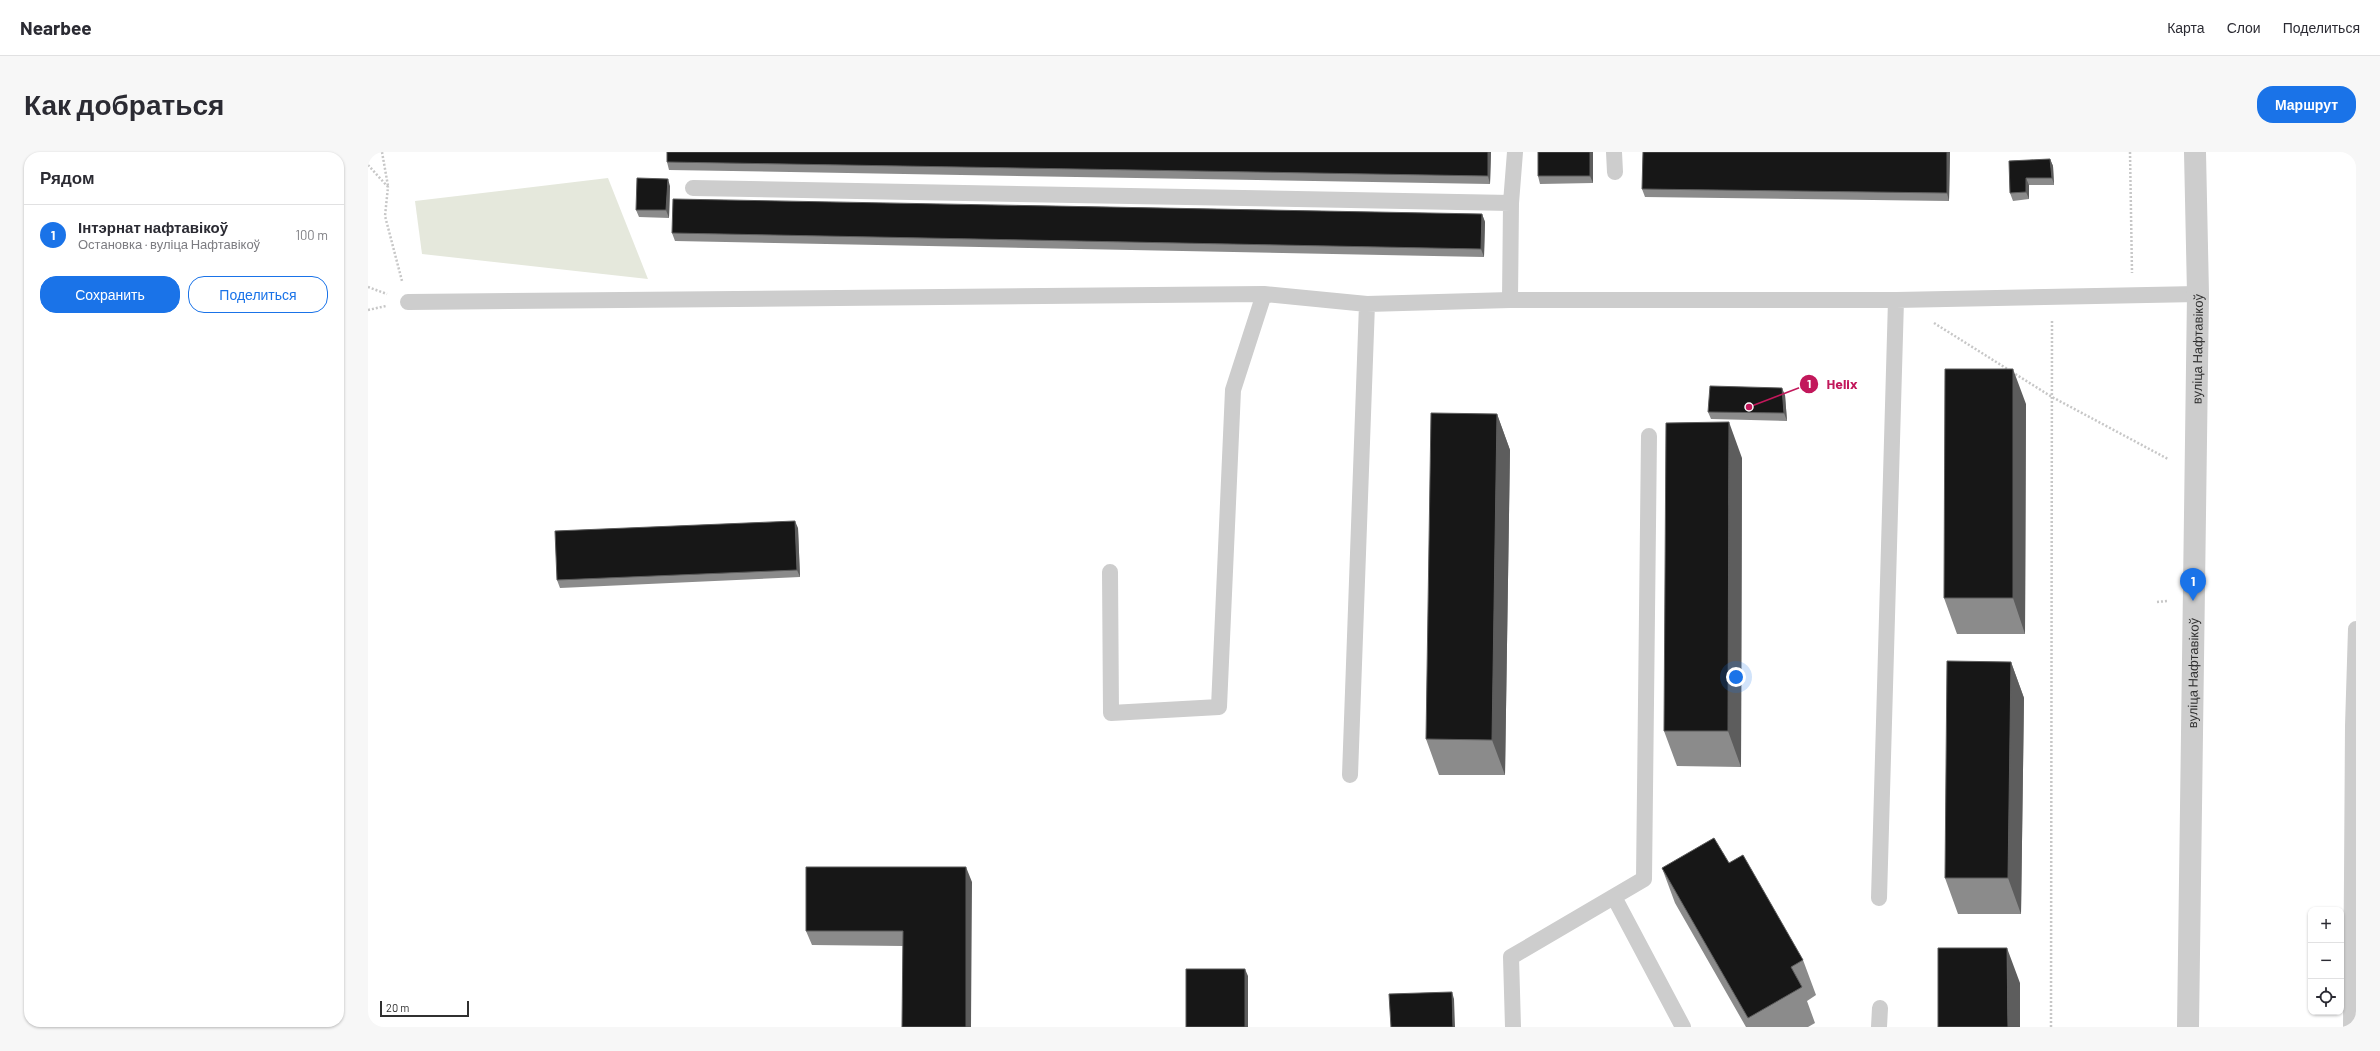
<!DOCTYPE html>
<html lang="ru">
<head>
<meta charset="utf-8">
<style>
  body { margin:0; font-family:Barlow,sans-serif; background:#f7f7f7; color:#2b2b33 }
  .controls { position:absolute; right:12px; bottom:12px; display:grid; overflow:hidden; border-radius:8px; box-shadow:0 1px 3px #0004 }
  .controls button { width:36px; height:36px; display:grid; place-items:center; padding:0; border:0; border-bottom:1px solid #e1e1e2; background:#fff; color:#2b2b33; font:20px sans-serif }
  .scale { position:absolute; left:12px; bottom:10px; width:89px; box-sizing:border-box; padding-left:4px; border:2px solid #303030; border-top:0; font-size:11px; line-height:14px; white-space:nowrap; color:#303030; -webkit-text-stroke:3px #fff; paint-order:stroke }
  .you { position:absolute; left:1368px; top:525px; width:14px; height:14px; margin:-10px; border:3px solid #fff; border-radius:50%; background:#1a73e8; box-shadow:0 0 0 6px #1a73e833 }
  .badge { display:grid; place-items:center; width:26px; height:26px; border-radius:50%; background:#1a73e8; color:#fff; font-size:13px; font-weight:700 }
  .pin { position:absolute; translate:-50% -33px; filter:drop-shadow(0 1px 2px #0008) }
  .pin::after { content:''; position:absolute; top:21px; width:14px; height:12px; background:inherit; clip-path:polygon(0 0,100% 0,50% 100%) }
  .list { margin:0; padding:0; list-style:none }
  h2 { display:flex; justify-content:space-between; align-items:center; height:52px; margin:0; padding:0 16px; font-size:17px }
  h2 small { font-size:13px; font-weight:400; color:#7c7c81 }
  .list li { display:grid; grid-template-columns:26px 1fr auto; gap:12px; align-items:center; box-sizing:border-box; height:60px; padding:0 16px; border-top:1px solid #e1e1e2 }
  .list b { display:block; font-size:15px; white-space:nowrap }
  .list p { margin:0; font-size:13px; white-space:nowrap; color:#7c7c81 }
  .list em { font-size:13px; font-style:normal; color:#7c7c81 }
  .actions { display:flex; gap:8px; padding:12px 16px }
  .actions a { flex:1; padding:9px 0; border:1px solid #1a73e8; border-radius:16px; text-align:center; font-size:14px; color:#1a73e8 }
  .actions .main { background:#1a73e8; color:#fff }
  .icon { flex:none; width:22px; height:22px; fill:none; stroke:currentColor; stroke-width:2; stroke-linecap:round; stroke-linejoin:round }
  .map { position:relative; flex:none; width:1988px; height:875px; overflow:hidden; border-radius:16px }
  header { display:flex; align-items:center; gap:24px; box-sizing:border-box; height:56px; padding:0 20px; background:#fff; border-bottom:1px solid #e1e1e2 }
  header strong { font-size:19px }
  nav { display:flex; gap:22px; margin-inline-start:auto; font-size:14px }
  .intro { display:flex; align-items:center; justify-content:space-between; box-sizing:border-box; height:96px; padding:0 24px }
  h1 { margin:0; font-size:28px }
  .button { padding:10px 18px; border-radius:16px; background:#1a73e8; color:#fff; font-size:14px; font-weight:700 }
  main { display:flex; gap:24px; padding:0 24px }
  aside { flex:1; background:#fff; border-radius:16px; box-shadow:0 1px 3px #0004 }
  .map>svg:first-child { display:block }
  .green { fill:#e5e8dc }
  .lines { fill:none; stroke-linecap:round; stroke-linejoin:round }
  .path { stroke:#c7c7c7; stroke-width:2.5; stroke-dasharray:2 2; stroke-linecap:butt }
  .service { stroke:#cdcdcd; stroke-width:16 }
  .tertiary { stroke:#cdcdcd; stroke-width:22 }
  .wall { fill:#8b8b8b }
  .shaded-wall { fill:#5d5d5d }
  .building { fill:#171717; stroke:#5d5d5d }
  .labels { text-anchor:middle; stroke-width:4; stroke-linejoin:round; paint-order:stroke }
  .street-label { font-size:13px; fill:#303030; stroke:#fff }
  .leader { fill:none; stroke:#c2185b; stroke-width:1.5 }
  .callout-dot { fill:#c2185b; stroke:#fff; stroke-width:1.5 }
  .mark-label { font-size:12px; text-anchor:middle; font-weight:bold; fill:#fff }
  .callout-label { font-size:14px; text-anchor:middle; font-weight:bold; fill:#c2185b; stroke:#fff; stroke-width:4; stroke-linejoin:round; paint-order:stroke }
</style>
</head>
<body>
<header>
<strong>Nearbee</strong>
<nav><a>Карта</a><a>Слои</a><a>Поделиться</a></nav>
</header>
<div class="intro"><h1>Как добраться</h1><a class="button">Маршрут</a></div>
<main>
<aside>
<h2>Рядом<small></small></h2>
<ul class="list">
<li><span class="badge">1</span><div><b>Інтэрнат нафтавікоў</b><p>Остановка · вуліца Нафтавікоў</p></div><em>100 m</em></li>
</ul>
<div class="actions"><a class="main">Сохранить</a><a>Поделиться</a></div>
</aside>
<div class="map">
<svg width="1988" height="875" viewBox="0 0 1988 875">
  <rect width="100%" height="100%" fill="#fff"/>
  <path class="green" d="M240,26L280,127L54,102L47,49Z"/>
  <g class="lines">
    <path class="path" d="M14,0L20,34
      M1762,0L1764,121
      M0,13L20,35L17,64L34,129
      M0,135L19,142
      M0,158L18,154
      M1566,171L1684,245L1800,307
      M1789,450L1799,449
      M1683,875L1684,168"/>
    <path class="service" d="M1246,0L1247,20
      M325,36L1143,51
      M1142,148L1143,51L1147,0
      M40,150L896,142L999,152
      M742,420L743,561L851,555L865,238L896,142
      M982,623L999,152L1142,148H1528L1830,142
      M1246,745L1315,875
      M1511,746L1528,148
      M1145,875L1143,805L1276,727L1281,284
      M1511,875L1512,856
      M1983,875L1985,574L1988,477"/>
    <path class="tertiary" id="s1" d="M1820,875L1830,142L1827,0"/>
  </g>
  <path class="wall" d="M1123,0L1122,32L301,18L299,10Z
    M1170,0H1225V31L1172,32L1170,24Z
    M1275,0H1582L1581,49L1277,45L1274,37Z
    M1682,7L1685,14L1686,33H1661V47L1645,49L1642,41L1641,9Z
    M302,34L301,66L271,65L268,58Z
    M1114,62L1117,70L1116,105L307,89L304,81Z
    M1417,243L1419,269L1343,267L1340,260Z
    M1658,252L1657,482H1589L1576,446Z
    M1129,262L1142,298L1137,623H1071L1058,587Z
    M1374,306L1373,615L1309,614L1296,579Z
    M430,376L432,425L192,436L189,428Z
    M1643,510L1656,546L1653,762H1590L1577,726Z
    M1361,711L1435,808L1448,843L1439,849L1447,871L1440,875H1378L1307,751L1294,716Z
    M604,730L535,794L444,793L438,779Z"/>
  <path class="shaded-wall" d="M1120,0H1123L1122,32L1120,24Z
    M1222,0H1225V31L1222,24Z
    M1579,0H1582L1581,49L1579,41Z
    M1682,7L1685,14L1686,33L1684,26Z
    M1658,26L1661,33V47L1658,40Z
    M300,27L302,34L301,66L298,58Z
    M1114,62L1117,70L1116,105L1113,97Z
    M1645,217L1658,252L1657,482L1645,446Z
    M1414,236L1417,243L1419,269L1416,261Z
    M1129,262L1142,298L1137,623L1124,588Z
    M1361,270L1374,306L1373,615L1360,579Z
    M427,369L430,376L432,425L429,418Z
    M1643,510L1656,546L1653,762L1640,726Z
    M598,715L604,730L603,875H598Z
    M1639,796L1652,831V875H1640Z
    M877,817L880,824V875H877Z
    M1084,840L1086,847L1087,875H1085Z"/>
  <path class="building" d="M299,0H1120V24L299,10Z
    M1170,0H1222V24H1170Z
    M1275,0H1579V41L1274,37Z
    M1682,7L1684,26H1658V40L1642,41L1641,9Z
    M269,26L300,27L298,58H268Z
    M305,47L1114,62L1113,97L304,81Z
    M1577,217H1645V446H1576Z
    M1342,234L1414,236L1416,261L1340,260Z
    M1063,261L1129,262L1124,588L1058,587Z
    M1361,270L1360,579H1296L1298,271Z
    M427,369L429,418L189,428L187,379Z
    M1579,509L1643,510L1640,726H1577Z
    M1346,686L1361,711L1375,703L1435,808L1423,815L1434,835L1380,866L1294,716Z
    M438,715H598V875H534L535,779H438Z
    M1570,796H1639L1640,875H1570Z
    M818,817H877V875H818Z
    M1084,840L1085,875H1023L1021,842Z"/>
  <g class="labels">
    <g class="street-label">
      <text dy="5" stroke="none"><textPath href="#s1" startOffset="678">вуліца Нафтавікоў</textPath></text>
      <text dy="5" stroke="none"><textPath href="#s1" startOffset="354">вуліца Нафтавікоў</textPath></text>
    </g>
  </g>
  <path class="leader" d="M1381 255L1441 232"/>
  <g class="callout-dot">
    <circle cx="1381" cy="255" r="4"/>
    <circle cx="1441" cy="232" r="10"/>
  </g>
  <g class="mark-label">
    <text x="1441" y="236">1</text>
  </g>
  <g class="callout-label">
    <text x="1474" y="237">Helix</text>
  </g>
</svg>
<div class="controls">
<button>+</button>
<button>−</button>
<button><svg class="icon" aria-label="locate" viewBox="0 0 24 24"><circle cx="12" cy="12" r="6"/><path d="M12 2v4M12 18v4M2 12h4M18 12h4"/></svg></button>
</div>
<div class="scale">20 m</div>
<div class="you"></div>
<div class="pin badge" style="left:1825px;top:449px">1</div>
</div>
</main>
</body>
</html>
